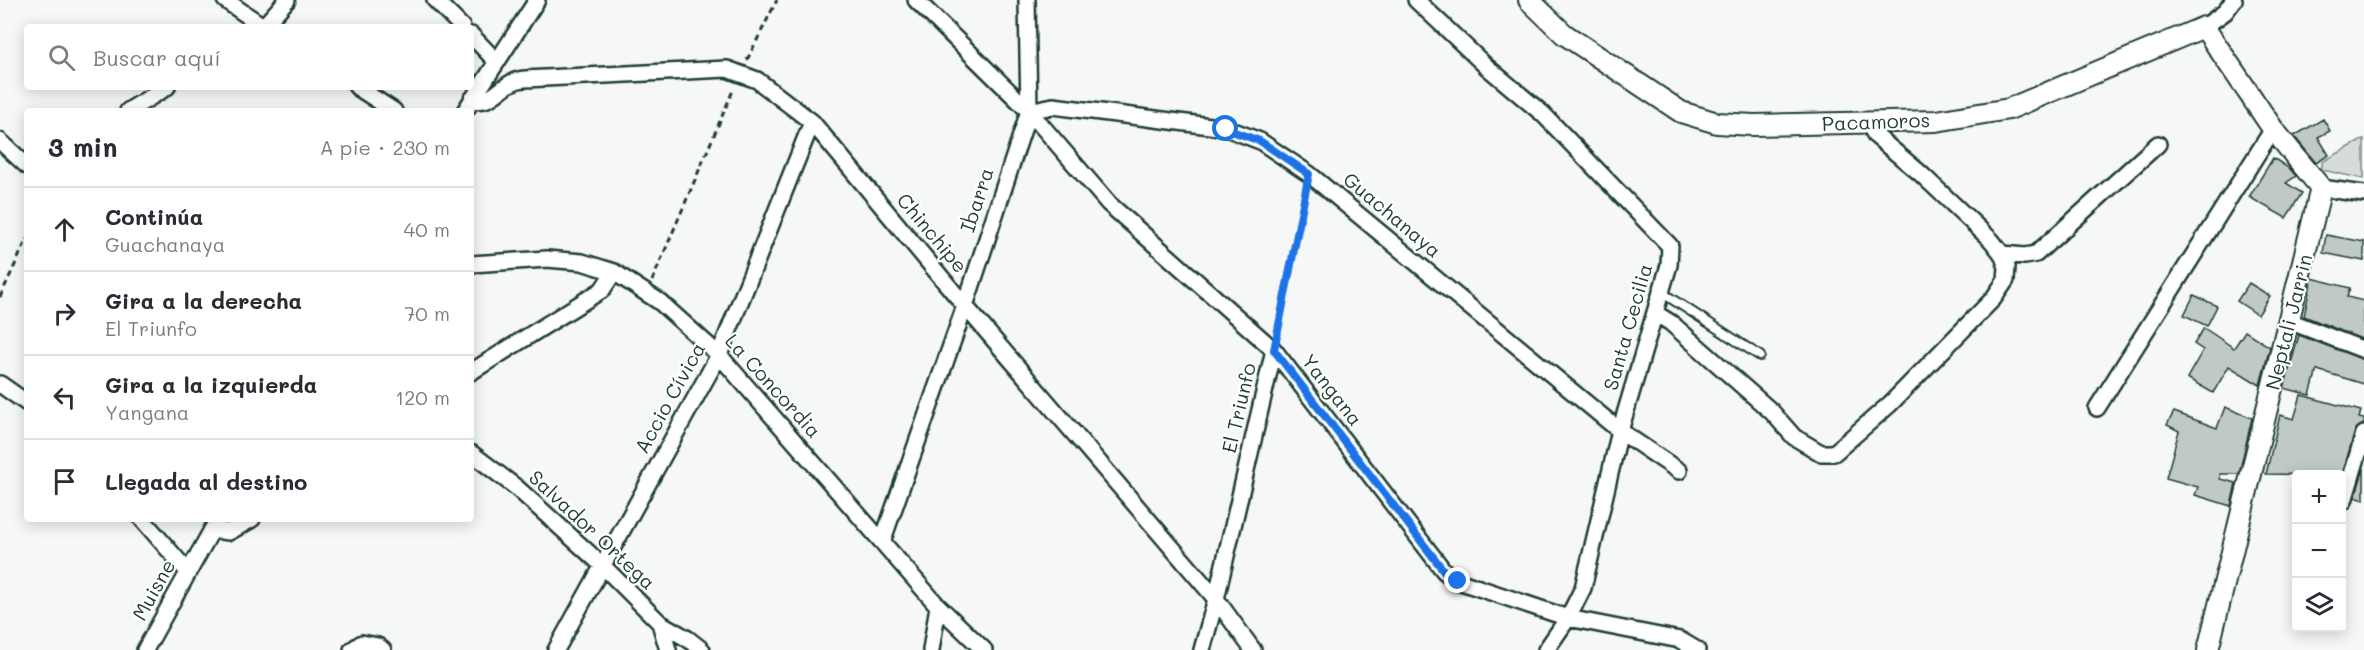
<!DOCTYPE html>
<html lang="es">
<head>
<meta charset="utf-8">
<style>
  body { margin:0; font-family:Mali,sans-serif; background:#f7f7f7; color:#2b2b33 }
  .controls { position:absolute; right:18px; bottom:18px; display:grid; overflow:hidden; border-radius:6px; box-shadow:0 3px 15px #0003 }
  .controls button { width:54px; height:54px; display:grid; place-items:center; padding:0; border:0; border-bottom:2px solid #e1e1e2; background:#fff; color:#2b2b33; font:30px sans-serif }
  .stop { position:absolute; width:18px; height:18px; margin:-14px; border:4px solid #1a73e8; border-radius:50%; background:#fff }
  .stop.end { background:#1a73e8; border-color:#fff; box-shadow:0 2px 6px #0008 }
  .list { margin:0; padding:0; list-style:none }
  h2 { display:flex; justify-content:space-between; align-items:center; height:78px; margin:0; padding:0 24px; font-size:26px }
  h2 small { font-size:20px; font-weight:400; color:#7c7c81 }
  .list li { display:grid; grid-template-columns:39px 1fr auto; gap:18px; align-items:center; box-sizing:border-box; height:84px; padding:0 24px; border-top:2px solid #e1e1e2 }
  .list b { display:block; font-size:22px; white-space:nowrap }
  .list p { margin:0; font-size:20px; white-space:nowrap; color:#7c7c81 }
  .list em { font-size:20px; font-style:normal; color:#7c7c81 }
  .icon { flex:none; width:33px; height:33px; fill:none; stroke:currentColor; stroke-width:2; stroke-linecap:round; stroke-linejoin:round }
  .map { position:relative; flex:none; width:2364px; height:650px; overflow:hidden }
  .search { position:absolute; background:#fff; box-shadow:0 3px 15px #0003; left:24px; top:24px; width:450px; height:66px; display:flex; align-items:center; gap:15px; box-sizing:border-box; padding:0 21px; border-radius:6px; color:#7c7c81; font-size:22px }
  .panel { position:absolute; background:#fff; box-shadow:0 3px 15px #0003; left:24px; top:108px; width:450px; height:414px; border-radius:6px }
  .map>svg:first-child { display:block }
  .green { fill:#d6dcdb; stroke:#7a8c88; stroke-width:1.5 }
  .building { fill:#c0c9c6; stroke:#1f3d34; stroke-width:1.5 }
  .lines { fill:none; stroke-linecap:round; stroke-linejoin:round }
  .service-casing { stroke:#1f3d34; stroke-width:12 }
  .minor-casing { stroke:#1f3d34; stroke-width:20 }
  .tertiary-casing { stroke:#1f3d34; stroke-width:24 }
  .path { stroke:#1f3d34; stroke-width:3; stroke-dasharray:6 4.5; stroke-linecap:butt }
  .service { stroke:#fff; stroke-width:8 }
  .minor { stroke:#fff; stroke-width:15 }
  .tertiary { stroke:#fff; stroke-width:20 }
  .route { stroke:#1a73e8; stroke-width:8 }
  .labels { text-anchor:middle; stroke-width:4.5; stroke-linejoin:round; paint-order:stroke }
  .street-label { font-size:20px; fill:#1f3d34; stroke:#fff }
</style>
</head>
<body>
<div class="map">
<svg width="2364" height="650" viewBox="0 0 2364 650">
  <rect width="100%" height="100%" fill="#f6f7f7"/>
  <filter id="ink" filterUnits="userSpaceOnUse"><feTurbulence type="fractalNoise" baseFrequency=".0167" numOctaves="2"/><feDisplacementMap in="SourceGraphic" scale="12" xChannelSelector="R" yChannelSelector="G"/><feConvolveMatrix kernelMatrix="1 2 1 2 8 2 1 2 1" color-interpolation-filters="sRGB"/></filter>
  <g filter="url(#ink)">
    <path class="green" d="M2364,139V179L2322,170V162Z"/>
    <path class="building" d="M2323,119L2330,131L2318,137L2329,155L2316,163L2294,136Z
      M2273,158L2290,169L2296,176L2286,183L2302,193L2286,218L2249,197Z
      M2326,235L2364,242V261L2323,253Z
      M2312,278L2350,288L2347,297L2364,301V340L2304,316Z
      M2249,283L2270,296L2258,315L2237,301Z
      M2194,295L2217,306L2207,326L2184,315Z
      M2204,328L2234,348L2245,331L2270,347L2260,385L2229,366L2213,393L2187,378L2203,350L2194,344Z
      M2299,335L2364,360V384L2317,370L2310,395L2284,388Z
      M2301,395L2361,411L2359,418L2364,419V424L2358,427L2355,431L2342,475L2266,474L2280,415L2294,419Z
      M2225,407L2252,418L2239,474H2220V479L2236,483L2231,506L2195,495L2198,487L2166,478L2179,431L2167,425L2174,412L2217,428Z
      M2364,468V500L2355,497Z"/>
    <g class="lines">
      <defs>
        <path id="service" d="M1661,292L1760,356"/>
        <path id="minor" d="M225,0L264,27
          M435,0L462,27
          M916,0L1029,111L1109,204L1274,350L1444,571L1458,581L1568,618L1680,640L1697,650
          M1416,0L1487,67L1543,114L1670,246L1669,265L1620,431L1583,588L1568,618L1546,650
          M263,27L287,0
          M2204,27L2225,12L2234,0
          M471,35L496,61
          M357,87L394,111
          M472,99C494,107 501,80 525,79L727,69L757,80L812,122L965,306L1216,599L1253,650
          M128,111L167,87
          M465,111L537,0
          M1029,111L1053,106L1226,128L1260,141L1309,174L1620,431L1679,471
          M0,141L27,166
          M2321,188L2364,194
          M2002,254L2025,256L2036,254L2158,144
          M471,264L547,259L582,262L614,272L660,302L719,355L938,606L984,650
          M1655,313L1671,323L1772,412L1794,437L1821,453H1834L1890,404L1993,299L2006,280L2007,267L2002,254L1992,241L1920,173L1876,136L1868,123
          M2289,321L2364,350
          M471,372L602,290L614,272
          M0,384L27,403
          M2097,408L2273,129
          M471,453L517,488L602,565L660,623L668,650
          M2344,501L2364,434
          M142,519L188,572
          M212,530L229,532L252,519
          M882,542L965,306L1029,111L1027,0
          M660,623L688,639L702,650
          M145,650L218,519
          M352,650L362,643L378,646L383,650
          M556,650L719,355L812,122
          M931,650L938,606
          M1202,650L1216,599L1274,350"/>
        <path id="tertiary" d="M1529,0L1564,34L1681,112L1717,123L1754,125L1936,121L2009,109L2204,27L2273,129L2321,188L2208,650"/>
      </defs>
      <use href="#service" class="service-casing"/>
      <use href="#minor" class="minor-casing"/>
      <use href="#tertiary" class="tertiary-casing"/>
      <path class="path" d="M747,60L777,0
        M652,281L734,88
        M0,297L27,239
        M1278,333L1306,190"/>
      <use href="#service" class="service"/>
      <use href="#minor" class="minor"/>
      <use href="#tertiary" class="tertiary"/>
    </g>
  </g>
  <g class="lines" filter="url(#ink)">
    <path class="route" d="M1226,129L1260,141L1309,174L1274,350L1444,571L1458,581"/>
  </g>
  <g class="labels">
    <g class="street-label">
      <text transform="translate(1876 122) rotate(-2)" y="7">Pacamoros</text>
      <text transform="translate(977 200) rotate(-72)" y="7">Ibarra</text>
      <text transform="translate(1392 215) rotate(40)" y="7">Guachanaya</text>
      <text transform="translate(932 233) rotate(50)" y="7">Chinchipe</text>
      <text transform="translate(2289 322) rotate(-76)" y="7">Neptali Jarrin</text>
      <text transform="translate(1628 327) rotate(-74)" y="7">Santa Cecilia</text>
      <text transform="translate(773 386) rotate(48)" y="7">La Concordia</text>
      <text transform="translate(1332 390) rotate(52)" y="7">Yangana</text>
      <text transform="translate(670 398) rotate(-61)" y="7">Accio Cívica</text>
      <text transform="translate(1239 408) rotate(-77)" y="7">El Triunfo</text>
      <text transform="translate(592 530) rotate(43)" y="7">Salvador Ortega</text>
      <text transform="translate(154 590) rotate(-61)" y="7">Muisne</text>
    </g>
  </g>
</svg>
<div class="controls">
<button>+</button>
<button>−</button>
<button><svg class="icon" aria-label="layers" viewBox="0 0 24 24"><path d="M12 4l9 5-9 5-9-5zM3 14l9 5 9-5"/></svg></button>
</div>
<div class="stop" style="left:1226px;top:129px"></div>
<div class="stop end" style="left:1458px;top:581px"></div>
<div class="search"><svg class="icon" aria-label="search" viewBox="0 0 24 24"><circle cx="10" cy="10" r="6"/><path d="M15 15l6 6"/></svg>Buscar aquí</div>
<section class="panel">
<h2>3 min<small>A pie · 230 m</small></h2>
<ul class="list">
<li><svg class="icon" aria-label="ahead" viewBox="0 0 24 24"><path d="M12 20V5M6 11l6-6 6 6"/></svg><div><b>Continúa</b><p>Guachanaya</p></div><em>40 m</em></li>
<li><svg class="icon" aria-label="right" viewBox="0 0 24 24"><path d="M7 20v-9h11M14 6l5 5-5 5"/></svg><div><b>Gira a la derecha</b><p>El Triunfo</p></div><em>70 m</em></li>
<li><svg class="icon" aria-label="left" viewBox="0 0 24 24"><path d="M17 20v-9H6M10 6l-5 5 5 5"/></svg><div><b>Gira a la izquierda</b><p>Yangana</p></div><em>120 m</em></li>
<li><svg class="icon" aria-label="arrive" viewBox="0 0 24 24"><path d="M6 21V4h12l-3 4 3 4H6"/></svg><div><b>Llegada al destino</b></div></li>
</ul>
</section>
</div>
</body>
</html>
